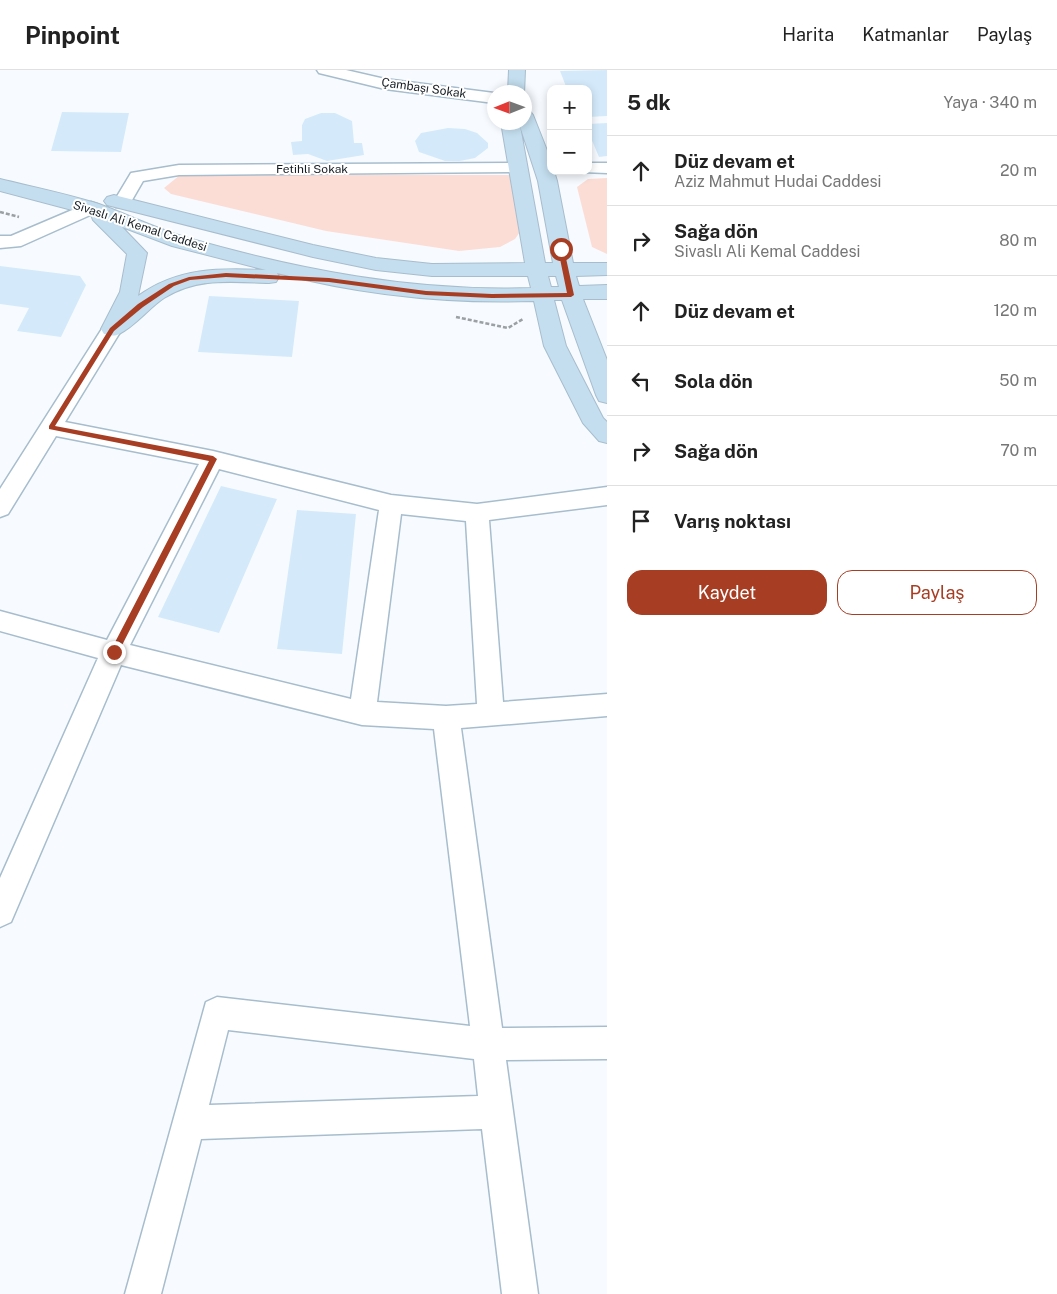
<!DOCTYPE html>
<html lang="tr">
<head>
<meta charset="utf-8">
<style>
  body { margin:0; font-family:"Public Sans",sans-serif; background:#f2f2f2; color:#222 }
  .controls { position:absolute; right:15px; top:15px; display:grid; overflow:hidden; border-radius:10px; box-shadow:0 2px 8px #0003 }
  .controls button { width:45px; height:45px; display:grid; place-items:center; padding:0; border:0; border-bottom:1px solid #e0e0e0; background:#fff; color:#222; font:25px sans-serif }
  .compass { position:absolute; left:487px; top:15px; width:45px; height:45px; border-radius:50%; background:#fff; box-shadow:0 2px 8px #0003; rotate:269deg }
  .stop { position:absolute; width:15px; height:15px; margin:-11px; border:4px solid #a73e24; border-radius:50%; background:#fff }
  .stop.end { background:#a73e24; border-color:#fff; box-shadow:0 1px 5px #0008 }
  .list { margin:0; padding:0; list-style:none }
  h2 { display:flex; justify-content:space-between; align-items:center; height:65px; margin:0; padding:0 20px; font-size:21px }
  h2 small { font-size:16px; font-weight:400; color:#767676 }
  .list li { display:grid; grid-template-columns:32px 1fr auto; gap:15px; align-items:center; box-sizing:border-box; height:70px; padding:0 20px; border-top:1px solid #e0e0e0 }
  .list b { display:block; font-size:19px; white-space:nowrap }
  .list p { margin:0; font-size:16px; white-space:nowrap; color:#767676 }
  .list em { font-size:16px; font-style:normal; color:#767676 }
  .actions { display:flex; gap:10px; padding:15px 20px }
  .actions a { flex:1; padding:11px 0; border:1px solid #a73e24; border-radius:15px; text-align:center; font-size:18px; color:#a73e24 }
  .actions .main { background:#a73e24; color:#fff }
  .icon { flex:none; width:28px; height:28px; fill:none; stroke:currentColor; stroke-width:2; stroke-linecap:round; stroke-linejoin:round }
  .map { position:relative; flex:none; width:607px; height:1224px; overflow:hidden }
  header { display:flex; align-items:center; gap:30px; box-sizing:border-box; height:70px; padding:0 25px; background:#fff; border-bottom:1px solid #e0e0e0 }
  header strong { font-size:24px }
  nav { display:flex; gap:28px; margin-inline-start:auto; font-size:18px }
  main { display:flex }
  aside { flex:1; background:#fff }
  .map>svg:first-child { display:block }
  .green { fill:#fcddd5 }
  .building { fill:#d4eafb }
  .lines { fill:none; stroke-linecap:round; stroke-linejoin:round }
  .street-casing { stroke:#a7bdcd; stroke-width:3 }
  .secondary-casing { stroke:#a7bdcd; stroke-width:2 }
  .path { stroke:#9ba0a5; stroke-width:2.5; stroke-dasharray:4 2; stroke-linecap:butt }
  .street { fill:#fff; fill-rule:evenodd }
  .secondary { fill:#c4deef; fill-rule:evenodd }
  .route { fill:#a73e24 }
  .labels { text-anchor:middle; stroke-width:4; stroke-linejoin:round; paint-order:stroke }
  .far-street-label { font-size:12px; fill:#161e24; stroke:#fff }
</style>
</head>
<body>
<header>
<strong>Pinpoint</strong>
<nav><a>Harita</a><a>Katmanlar</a><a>Paylaş</a></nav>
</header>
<main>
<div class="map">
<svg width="607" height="1224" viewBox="0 0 607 1224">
  <rect width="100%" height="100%" fill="#f7fbff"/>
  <path class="green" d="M180,105H518L525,155L515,169L500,177L459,181L326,161L171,124L164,118Z
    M607,108V184L592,177L577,117L588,109Z"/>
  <path class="building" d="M607,0V46L588,47V19H567L560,1Z
    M62,42L129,43L121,82L51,81Z
    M321,43H335L352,51L354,73H362L364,85L327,91L308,84L293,85L291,72L302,71V55L305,49Z
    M607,53V86L599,87L588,61V54Z
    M448,58L465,59L477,63L488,73V78L475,88L460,91H445L419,82L415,71L421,63Z
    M0,196L80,206L86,215L61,267L17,261L29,238L0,234Z
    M209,226L299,231L292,287L198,282Z
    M221,416L277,429L219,563L158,547Z
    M297,440L356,444L342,584L277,579Z"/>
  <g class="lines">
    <defs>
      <path id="street" d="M317,0H346L385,9L494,23V33L385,19L319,3Z
        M517,93L523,94L526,98L523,102L179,105L143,111L128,137H116L113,133L131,103L179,95Z
        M588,93H607V103L582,102L588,101Z
        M91,132L97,134L100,138L97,142L21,176L0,178V166H11Z
        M112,252L119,254L122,259L65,352L213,381L391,425L477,434L607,417V435L489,450L503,632L607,624V646L461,658L502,958L607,957V989L506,990L538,1224H502L482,1059L201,1069L161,1224H125L206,932L217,927L470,956L434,659L362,655L121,595L11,852L0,857V808L98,588L0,561V541L107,570L199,394L56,366L8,444L0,447V419L105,254ZM219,399L379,440L351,629L130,575ZM401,444L466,451L477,634L446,636L377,632ZM228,960L474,989L478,1026L209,1035Z"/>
      <path id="secondary" d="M509,0H525L524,24L508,22Z
        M524,40L530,41L533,45L550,88L551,101H554L557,111L573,193H607V205L576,206L579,216L607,215V229H583L607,290V333L599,331L596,325L562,230H554L566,276L603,348L607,352V373L599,371L583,353L544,276L534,231C447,234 361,225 277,203L279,207L276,212L269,213C232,212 197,207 164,228C149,238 135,256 119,264C114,267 110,265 104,264L101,259L120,222L127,184L93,150L91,145L0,121V109C33,117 67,124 99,134C129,145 157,159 188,168C300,200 414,222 531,218L528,206H432L376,200L313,187L107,135L104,131L107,127L114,125L313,175L376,188L432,194L525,193L502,58L503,52H524ZM520,56L538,111L553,193H545ZM122,157L172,176L266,200C219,198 178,197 138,226L147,183ZM548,206H556L559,217H551Z"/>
    </defs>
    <use href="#street" class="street-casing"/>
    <use href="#secondary" class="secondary-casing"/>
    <path class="path" d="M0,142L19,147
      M456,247L508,258L523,249"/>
    <use href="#street" class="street"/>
    <use href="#secondary" class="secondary"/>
  </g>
  <path class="route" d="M561,177L564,179L574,225L571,227L492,228L426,225L329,212L226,207L190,210L174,216L143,237L114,261L55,356L213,386L217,389L117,585H111V580L209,391L49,359V356L110,258L138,234L169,214L189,207L226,203L329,208L426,221L492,224L567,223L558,179Z"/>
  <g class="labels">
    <g class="far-street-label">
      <text transform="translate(424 18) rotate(8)" y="4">Çambaşı Sokak</text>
      <text x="312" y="103">Fetihli Sokak</text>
      <text transform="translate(140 156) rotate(18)" y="4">Sivaslı Ali Kemal Caddesi</text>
    </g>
  </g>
</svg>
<div class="controls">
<button>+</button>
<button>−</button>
</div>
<svg class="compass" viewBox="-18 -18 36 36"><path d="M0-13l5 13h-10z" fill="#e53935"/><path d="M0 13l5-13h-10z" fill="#767676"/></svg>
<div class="stop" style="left:561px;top:179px"></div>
<div class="stop end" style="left:114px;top:582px"></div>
</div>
<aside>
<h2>5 dk<small>Yaya · 340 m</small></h2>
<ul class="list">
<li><svg class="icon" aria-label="ahead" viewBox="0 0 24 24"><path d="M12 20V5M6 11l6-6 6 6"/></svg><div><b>Düz devam et</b><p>Aziz Mahmut Hudai Caddesi</p></div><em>20 m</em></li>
<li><svg class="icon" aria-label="right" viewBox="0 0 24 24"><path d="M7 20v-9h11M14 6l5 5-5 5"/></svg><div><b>Sağa dön</b><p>Sivaslı Ali Kemal Caddesi</p></div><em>80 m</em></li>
<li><svg class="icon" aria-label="ahead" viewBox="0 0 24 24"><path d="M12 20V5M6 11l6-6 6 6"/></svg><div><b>Düz devam et</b></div><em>120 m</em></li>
<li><svg class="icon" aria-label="left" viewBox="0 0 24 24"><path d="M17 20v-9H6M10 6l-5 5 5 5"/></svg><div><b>Sola dön</b></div><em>50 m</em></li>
<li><svg class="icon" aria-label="right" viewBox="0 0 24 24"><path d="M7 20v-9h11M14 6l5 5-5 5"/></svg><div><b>Sağa dön</b></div><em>70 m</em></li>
<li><svg class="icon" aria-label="arrive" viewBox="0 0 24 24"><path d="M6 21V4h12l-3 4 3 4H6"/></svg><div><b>Varış noktası</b></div></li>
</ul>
<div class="actions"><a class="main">Kaydet</a><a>Paylaş</a></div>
</aside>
</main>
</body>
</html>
